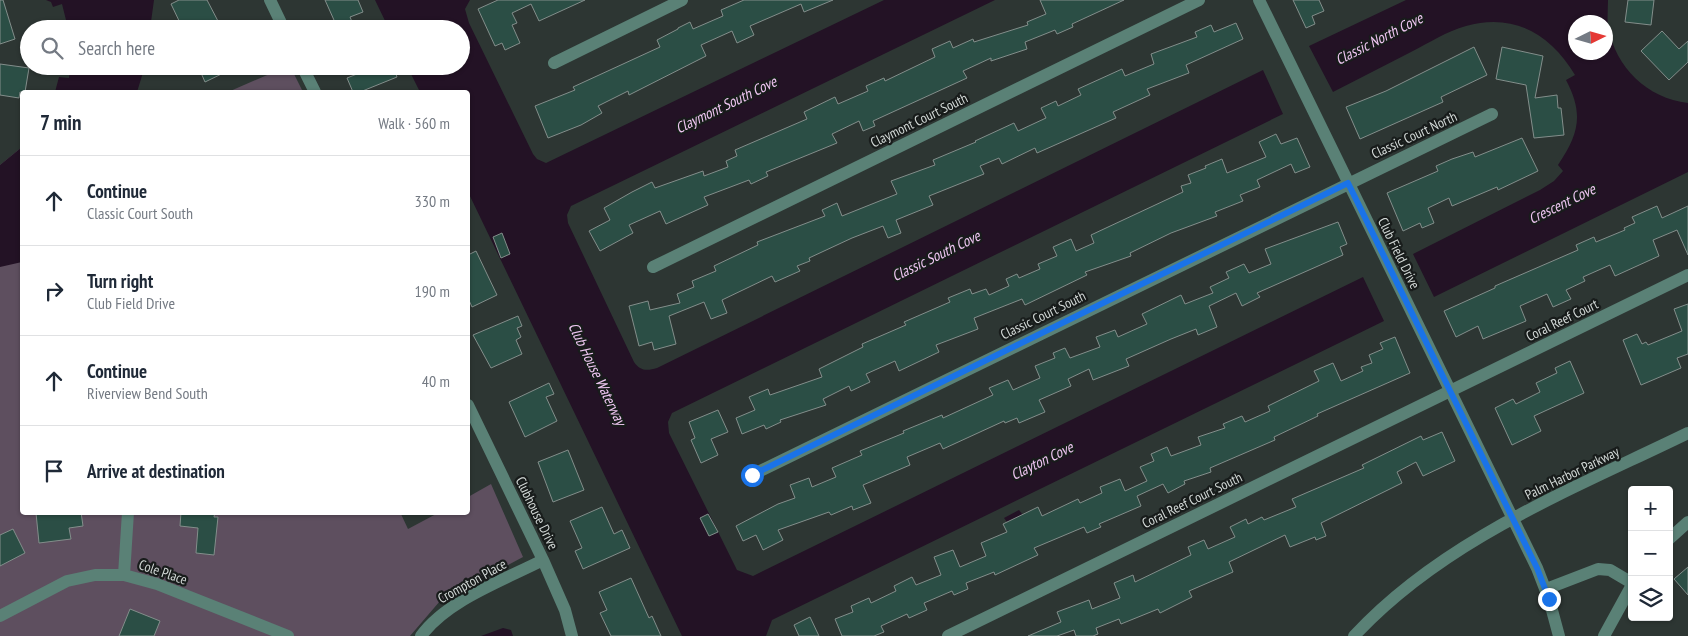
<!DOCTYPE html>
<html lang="en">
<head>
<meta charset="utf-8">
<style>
  body { margin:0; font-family:"PT Sans Narrow",sans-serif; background:#f6f6f7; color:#1f2937 }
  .controls { position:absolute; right:15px; bottom:15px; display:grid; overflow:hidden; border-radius:5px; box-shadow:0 1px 4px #0004 }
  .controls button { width:45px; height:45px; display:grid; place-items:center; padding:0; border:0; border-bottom:1px solid #e0e1e3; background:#fff; color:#1f2937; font:25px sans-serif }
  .compass { position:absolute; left:1568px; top:15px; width:45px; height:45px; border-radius:50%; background:#fff; box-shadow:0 1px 4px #0004; rotate:85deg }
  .stop { position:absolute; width:15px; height:15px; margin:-11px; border:4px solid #1a73e8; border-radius:50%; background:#fff }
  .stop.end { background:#1a73e8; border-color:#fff; box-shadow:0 1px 5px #0008 }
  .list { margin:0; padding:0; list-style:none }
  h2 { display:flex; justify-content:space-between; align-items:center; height:65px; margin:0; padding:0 20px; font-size:21px }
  h2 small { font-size:16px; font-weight:400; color:#747a83 }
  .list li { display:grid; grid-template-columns:32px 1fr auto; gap:15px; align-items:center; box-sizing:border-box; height:90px; padding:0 20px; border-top:1px solid #e0e1e3 }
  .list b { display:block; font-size:19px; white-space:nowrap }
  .list p { margin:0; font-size:16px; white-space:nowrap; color:#747a83 }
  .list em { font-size:16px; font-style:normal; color:#747a83 }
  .icon { flex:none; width:28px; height:28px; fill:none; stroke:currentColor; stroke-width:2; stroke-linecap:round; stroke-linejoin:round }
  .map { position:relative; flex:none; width:1688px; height:636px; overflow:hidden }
  .search { position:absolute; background:#fff; box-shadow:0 1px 4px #0004; left:20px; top:20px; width:450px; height:55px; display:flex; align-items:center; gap:12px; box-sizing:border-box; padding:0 18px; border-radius:28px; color:#747a83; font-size:19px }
  .panel { position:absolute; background:#fff; box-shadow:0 1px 4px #0004; left:20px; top:90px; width:450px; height:425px; border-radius:5px }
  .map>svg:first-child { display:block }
  .green { fill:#5e4f5f }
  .water { fill:#231225; fill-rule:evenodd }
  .building { fill:#2b4e45; stroke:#838e8b }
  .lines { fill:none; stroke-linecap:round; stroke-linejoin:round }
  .minor { stroke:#5a8176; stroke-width:12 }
  .route { stroke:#1a73e8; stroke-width:6 }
  .labels { text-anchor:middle; stroke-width:4.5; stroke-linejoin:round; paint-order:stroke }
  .street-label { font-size:14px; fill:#d2d8d6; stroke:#181c1b }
  .water-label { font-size:15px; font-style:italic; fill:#f0c7f3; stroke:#181c1b }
</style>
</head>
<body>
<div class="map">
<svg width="1688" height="636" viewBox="0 0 1688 636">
  <rect width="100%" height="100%" fill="#2d3633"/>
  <path class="green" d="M288,66H290L303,92H228Z
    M22,147V512H400L408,529L438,513L468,512V497L491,484L523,557L440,601L410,636H0V165Z"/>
  <path class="water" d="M46,0H154L150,29H65L68,28L62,4L53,7L51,2Z
    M375,0H470L465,9L469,23L533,154L537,159L546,163L884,0H995L571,206L567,215L568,223L634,362C640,371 647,371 657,368L1263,70L1283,114L672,413L668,422L669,433L737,570L753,576L1363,277L1384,321L772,620L766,636H682L468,192V92H420L407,66H461V29H389Z
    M1406,0H1608C1608,9 1607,19 1608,27C1616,68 1647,98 1688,103V172L1434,297L1413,254L1540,190L1554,181L1563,171L1558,165C1579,134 1584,114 1566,80L1575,75C1551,35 1514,12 1466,26C1447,31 1429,43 1411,52C1385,65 1359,79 1333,92L1309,46ZM1576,22H1606V52H1576Z
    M70,66H145L137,92H55L59,77L69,78Z
    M22,147V262L0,267V165Z
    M1019,510L1023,515L1007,522L1004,518Z
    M503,628L511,630L513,636H481Z"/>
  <path class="building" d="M0,0H3L15,39L0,44Z
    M179,0H207L219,23L208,29H183L171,4Z
    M325,0H358L363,12L350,17L355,29H338Z
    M498,0H585L539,21L531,4L512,13L517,23L512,25L520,43L505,50L502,43L495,46L478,9Z
    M744,0H833L804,12L801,4L750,26L754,35L737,43L732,31L701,45L706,56L629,95L628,91L598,106L602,113L581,125L548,138L535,106L575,90L573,87L660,47L657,40L678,29V28L690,22L693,29L723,16L721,10Z
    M1040,0H1124L1072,24L1073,27L1057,34L1055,30L1025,42L1027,49L991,61V58L963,71L967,78L873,121L875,126L863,131L859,121L832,134L837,143L766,172L768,176L751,184L749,180L704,197L708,205L666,224L660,211L629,225L633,233L600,251L589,231L610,220L604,208L632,192L652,182L655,188L703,171L704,176L728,167L726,161L737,156L735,150L807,119L804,112L835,97L838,104L868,91L866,86L884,78L885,81L935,57L932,49L950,41L953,48L973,39L974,42L1028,25L1027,22L1046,14Z
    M1293,0H1319L1324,11L1312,16L1315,24L1306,28Z
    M1628,0H1654L1651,25L1625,22Z
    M1236,23L1243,39L1186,65L1189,73L1147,89L1150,95L1113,112L1116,118L1037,153L1035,148L1002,164L999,158L980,166L984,174L929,196L933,205L896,220L901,233L888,238L883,226L852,238L809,258L810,261L797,266L800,271L775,282L772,276L722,300L727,313L711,319L704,302L669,316L676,344L654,350L652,342L639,346L629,306L648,301L650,310L680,303L677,294L694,287L692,281L716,271L714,266L758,245L757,242L825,216L822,210L837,203L842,216L897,194L891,181L935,165L933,160L976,142L975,141L1014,123L1018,131L1046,118L1041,108L1056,101L1058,106L1081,95L1078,89L1122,69L1125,76L1154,64L1151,54L1197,37L1195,32L1211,25L1214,32Z
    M1662,31L1679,49L1688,41V62L1669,80L1641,51Z
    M1474,47L1487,75L1441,97L1443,102L1360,139L1346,107L1386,91Z
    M1502,47L1543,56L1535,98L1557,95L1558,108H1561L1564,135L1534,138L1526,85L1496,79Z
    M0,64L29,68L25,92H20L19,98L0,95Z
    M198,66H238L205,82Z
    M353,66H393L397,77L360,92H353L347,78L357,74Z
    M1276,134L1281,144L1297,138L1310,167L1295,173L1291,164L1257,180L1260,187L1240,195L1243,201L1215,212L1217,216L1171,233L1130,253L1131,256L1085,272L1087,275L1025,305L1022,299L974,318L978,329L936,345L939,352L899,371L895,361L866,374L870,382L851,391L849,386L823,399L826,405L780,420L781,422L766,429L764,425L742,434L736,418L755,410L749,397L768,389L770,395L822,377L819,369L863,347L862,344L906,325L904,322L950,302L948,298L970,289L972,294L986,289L989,295L1009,286L1006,279L1017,274L1019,278L1040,269L1038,264L1057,256L1053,247L1071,239L1076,251L1094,243L1091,235L1183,192L1181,186L1191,183L1188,175L1206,168L1205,166L1222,159L1227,173L1266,157L1259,142Z
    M1522,138L1538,171L1498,190L1497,187L1452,206L1449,198L1428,208L1434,223L1422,228L1420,223L1403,231L1387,193L1438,171L1436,166L1452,159L1473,152L1475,157Z
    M1657,206L1662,218L1688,206V255L1677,230L1653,240L1659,256L1615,276L1610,265L1583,277L1585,281L1566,290L1571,299L1553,307L1547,294L1520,306L1526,321L1483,339L1478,326L1456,337L1444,311L1495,288V286L1578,250L1576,245L1594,237L1596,242L1625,230L1624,228L1635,223L1632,217Z
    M1338,222L1347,244L1340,247L1343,255L1257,293L1260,297L1242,306L1236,293L1209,306L1217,327L1198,335L1196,329L1171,339L1126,359L1129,366L1093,380L1089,369L1068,379L1071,386L1039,400L1045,412L1019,423L1017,418L1005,423L1004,421L943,449L940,443L907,457L910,465L863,485L871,503L853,510L852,506L831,515L829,512L778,530L783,540L763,550L756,535L743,541L736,526L778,504L795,498L790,485L809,478L812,487L836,477L832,468L862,455L860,451L904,433L903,431L942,415L943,418L993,395L989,388L1008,380L1013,390L1040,378L1035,366L1055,358L1053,353L1065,348L1070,358L1100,347L1096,337L1115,330L1118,337L1147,324L1142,314L1181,295L1185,304L1213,293L1210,287L1229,278L1226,272L1244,264L1249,273L1271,264L1265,249Z
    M502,233L510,254L501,258L493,237Z
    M476,251L497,295L472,307L468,298V255Z
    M1688,304V354L1677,358L1681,368L1641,385L1623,340L1637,334L1642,344L1646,342L1648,345L1682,331L1674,309Z
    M518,316L522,326L517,328L521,337L516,340L522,354L491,368L473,335Z
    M1395,337L1410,373L1317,414L1318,416L1274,437L1275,440L1210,468L1211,472L1184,481L1185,484L1168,493L1163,484L1137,496L1141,506L1099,524L1101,527L1087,533L1084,527L1034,548L1038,555L995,575L994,572L966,583L968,589L954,595L952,591L924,603L927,610L909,618L907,614L881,626L884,632L874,636H842L835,619L853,612L851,606L869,598L871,603L896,591L894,586L912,577L916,585L941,575L934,557L953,550L960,567L986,556L981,543L1007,532L1003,524L1038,507L1042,516L1078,499L1080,503L1102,493L1100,487L1120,479L1125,491L1147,481L1140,467L1154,461L1151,454L1167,447L1171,456L1201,445L1198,437L1225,428L1223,424L1242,416L1245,422L1270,411L1268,406L1319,381L1314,371L1333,363L1341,381L1363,371L1361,367L1372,363L1369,355L1383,349L1380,343Z
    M1570,361L1584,393L1534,416L1541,431L1512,445L1495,408L1513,399L1516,404L1540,392L1536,383L1557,373L1555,368Z
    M549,383L554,394L546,397L557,421L525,437L509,402Z
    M718,410L728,432L711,439L718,455L701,463L691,440L695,438L689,422Z
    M1442,432L1455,461L1423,476L1416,462L1397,472L1402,483L1321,523L1326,536L1316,540L1315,537L1290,547L1285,535L1229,562L1233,572L1189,591L1192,597L1160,613L1158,609L1121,624L1119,619L1096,628L1098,634L1093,636H1076L1074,630L1057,636H1028L1061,622L1057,612L1089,600L1092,609L1120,598L1114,583L1133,575L1135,582L1191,555L1188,547L1204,540L1208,549L1235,537L1230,527L1246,519L1248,524L1262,517L1264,520L1296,507L1292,499L1364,468L1362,465L1421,436L1423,440Z
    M568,450L584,490L553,502L538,462Z
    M602,507L614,534L622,530L630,548L583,569L575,551L582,548L570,521Z
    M81,512L83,526L69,528L71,539L39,543L36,513Z
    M181,512H215L214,517H218L214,555L196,553L198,528L180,526Z
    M708,514L718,532L709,536L700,518Z
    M13,529L25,553L0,566V535Z
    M1688,567V595L1674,579Z
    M631,578L649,618L652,616L661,636H611L600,613L607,610L599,592Z
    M130,609L160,621L154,636H119Z
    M810,617L819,636H799L794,625Z"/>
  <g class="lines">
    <path class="minor" d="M270,0L284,29
      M1259,0L1537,568L1549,599L1559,636
      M554,63L682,0
      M302,66L315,92
      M653,267L1199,0
      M468,405L543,560L565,610L572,636
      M752,475L1492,114
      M1669,539L1688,522
      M124,575L128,512
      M1546,589L1598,569L1610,570L1632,583
      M0,616L67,581L95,575H124L157,584L288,636
      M421,636C447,600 504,580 543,560
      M948,636L1688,275
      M1354,636C1444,539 1571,490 1688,433
      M1604,636L1632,585"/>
  </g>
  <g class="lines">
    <path class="route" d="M752,475L1348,183L1537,568L1549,599"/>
  </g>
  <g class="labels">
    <g class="street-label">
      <text transform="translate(919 120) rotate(-26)" y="5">Claymont Court South</text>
      <text transform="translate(1414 135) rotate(-25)" y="5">Classic Court North</text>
      <text transform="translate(1399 253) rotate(64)" y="5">Club Field Drive</text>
      <text transform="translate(1043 315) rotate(-26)" y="5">Classic Court South</text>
      <text transform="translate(1562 320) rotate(-26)" y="5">Coral Reef Court</text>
      <text transform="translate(1572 473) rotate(-26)" y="5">Palm Harbor Parkway</text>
      <text transform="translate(1192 500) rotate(-26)" y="5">Coral Reef Court South</text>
      <text transform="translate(537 513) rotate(64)" y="5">Clubhouse Drive</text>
      <text transform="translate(163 572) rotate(19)" y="5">Cole Place</text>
      <text transform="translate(472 581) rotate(-29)" y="5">Crompton Place</text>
    </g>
    <g class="water-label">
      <text transform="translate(1379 39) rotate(-27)" y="5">Classic North Cove</text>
      <text transform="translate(726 105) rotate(-26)" y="5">Claymont South Cove</text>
      <text transform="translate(1562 204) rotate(-26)" y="5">Crescent Cove</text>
      <text transform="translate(936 256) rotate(-26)" y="5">Classic South Cove</text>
      <text transform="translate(597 374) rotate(64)" y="5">Club House Waterway</text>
      <text transform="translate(1042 461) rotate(-26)" y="5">Clayton Cove</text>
    </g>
  </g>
</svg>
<div class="controls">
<button>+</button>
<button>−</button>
<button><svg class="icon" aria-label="layers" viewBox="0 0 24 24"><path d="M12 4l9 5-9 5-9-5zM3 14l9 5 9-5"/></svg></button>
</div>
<svg class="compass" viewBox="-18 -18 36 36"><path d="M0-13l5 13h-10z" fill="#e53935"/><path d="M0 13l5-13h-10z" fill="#747a83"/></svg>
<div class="stop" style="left:752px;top:475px"></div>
<div class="stop end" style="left:1549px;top:599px"></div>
<div class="search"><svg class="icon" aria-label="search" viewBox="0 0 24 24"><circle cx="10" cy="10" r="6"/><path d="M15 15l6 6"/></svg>Search here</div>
<section class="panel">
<h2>7 min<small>Walk · 560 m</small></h2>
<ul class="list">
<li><svg class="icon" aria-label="ahead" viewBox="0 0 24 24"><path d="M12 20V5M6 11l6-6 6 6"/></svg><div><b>Continue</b><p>Classic Court South</p></div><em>330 m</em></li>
<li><svg class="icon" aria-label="right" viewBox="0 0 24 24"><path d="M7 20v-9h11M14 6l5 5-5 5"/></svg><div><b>Turn right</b><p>Club Field Drive</p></div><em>190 m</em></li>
<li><svg class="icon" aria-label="ahead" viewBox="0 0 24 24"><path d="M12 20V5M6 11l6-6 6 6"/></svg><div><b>Continue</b><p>Riverview Bend South</p></div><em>40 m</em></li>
<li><svg class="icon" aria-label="arrive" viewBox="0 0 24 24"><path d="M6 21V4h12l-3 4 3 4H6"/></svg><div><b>Arrive at destination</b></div></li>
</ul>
</section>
</div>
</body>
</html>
